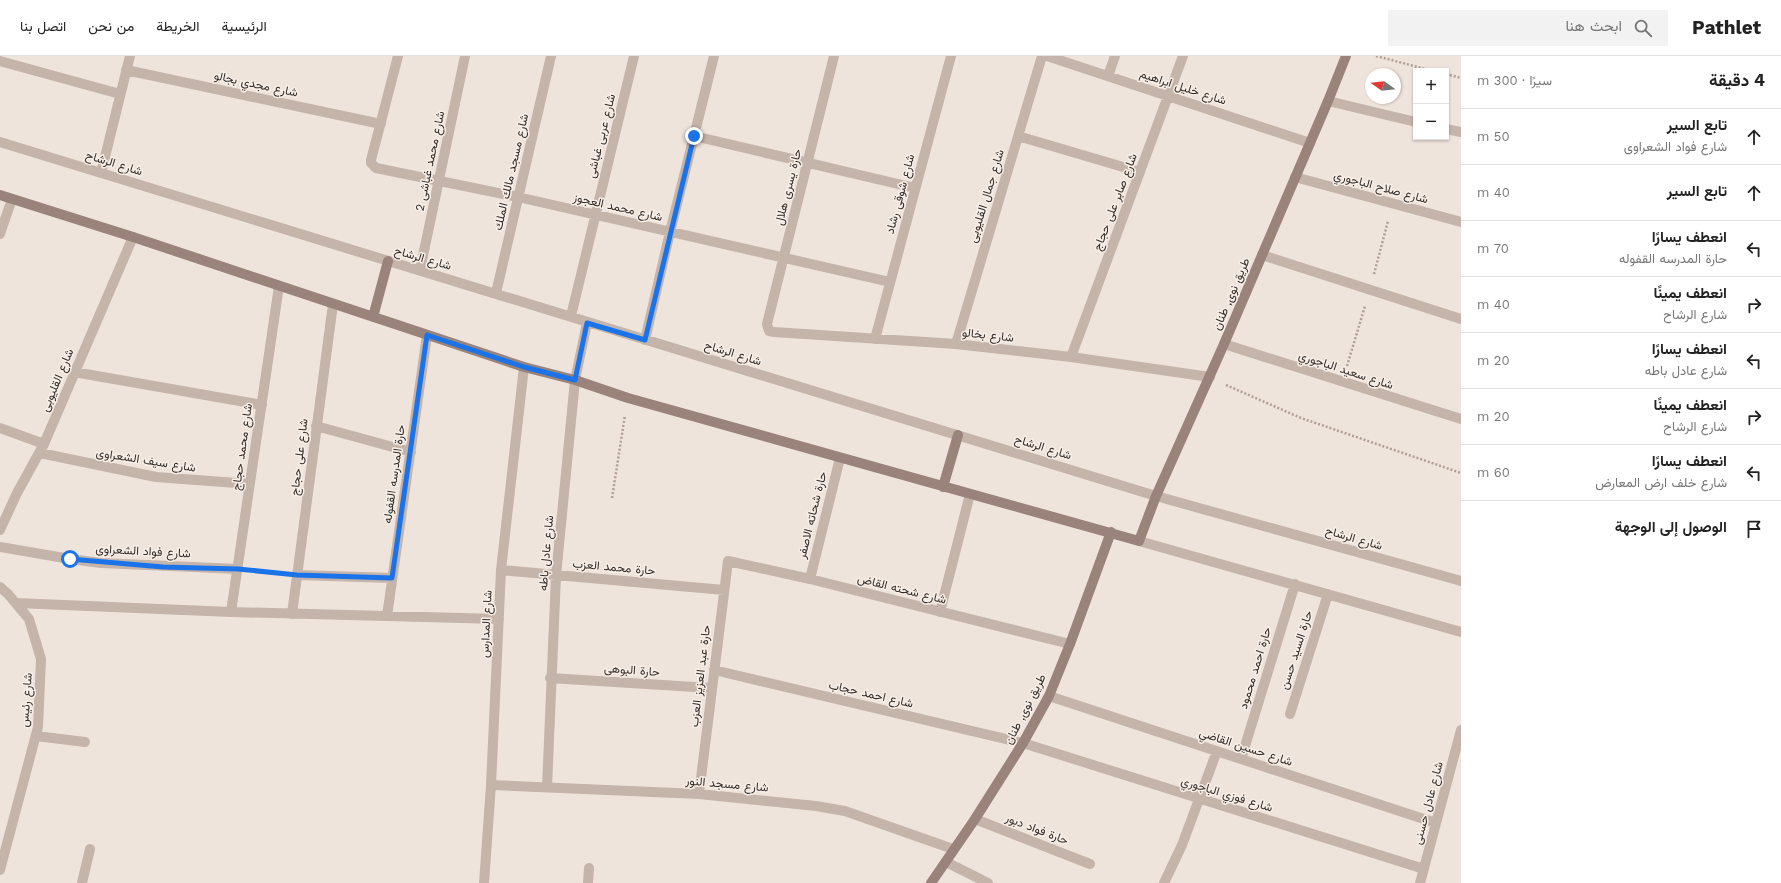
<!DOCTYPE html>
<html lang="ar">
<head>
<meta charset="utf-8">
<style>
  body { margin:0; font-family:"Work Sans",Vazirmatn,sans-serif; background:#f2f2f2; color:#222; direction:rtl }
  .controls { position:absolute; right:12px; top:12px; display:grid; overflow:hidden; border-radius:0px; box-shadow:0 1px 3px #0004 }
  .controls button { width:36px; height:36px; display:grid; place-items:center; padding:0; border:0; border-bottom:1px solid #e0e0e0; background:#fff; color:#222; font:20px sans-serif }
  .compass { position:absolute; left:1365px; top:12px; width:36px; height:36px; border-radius:50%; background:#fff; box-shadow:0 1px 3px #0004; rotate:285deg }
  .stop { position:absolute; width:12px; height:12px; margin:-9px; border:3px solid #1a73e8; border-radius:50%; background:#fff }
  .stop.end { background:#1a73e8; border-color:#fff; box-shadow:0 1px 4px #0008 }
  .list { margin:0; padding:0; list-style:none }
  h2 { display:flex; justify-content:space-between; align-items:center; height:52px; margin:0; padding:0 16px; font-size:17px }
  h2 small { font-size:13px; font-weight:400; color:#767676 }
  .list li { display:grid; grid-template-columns:26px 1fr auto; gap:12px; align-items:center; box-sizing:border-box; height:56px; padding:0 16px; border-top:1px solid #e0e0e0 }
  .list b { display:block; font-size:15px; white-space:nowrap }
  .list p { margin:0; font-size:13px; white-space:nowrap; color:#767676 }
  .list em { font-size:13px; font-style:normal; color:#767676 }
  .icon { flex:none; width:22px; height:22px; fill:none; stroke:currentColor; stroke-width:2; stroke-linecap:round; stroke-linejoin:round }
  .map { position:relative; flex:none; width:1461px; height:827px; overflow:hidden; direction:ltr }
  header { display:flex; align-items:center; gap:24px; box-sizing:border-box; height:56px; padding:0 20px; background:#fff; border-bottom:1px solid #e0e0e0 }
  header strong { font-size:19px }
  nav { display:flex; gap:22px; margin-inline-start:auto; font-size:14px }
  .search { width:280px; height:36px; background:#f2f2f2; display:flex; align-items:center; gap:10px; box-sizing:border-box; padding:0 14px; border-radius:0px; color:#767676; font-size:15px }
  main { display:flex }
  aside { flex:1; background:#fff }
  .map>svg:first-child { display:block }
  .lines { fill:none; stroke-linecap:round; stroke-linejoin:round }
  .path { stroke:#b19e93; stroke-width:2.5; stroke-dasharray:2 2; stroke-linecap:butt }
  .street { stroke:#c5b4a9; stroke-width:10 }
  .secondary { stroke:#99837b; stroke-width:10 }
  .route { stroke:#1a73e8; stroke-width:5 }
  .labels { text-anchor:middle; stroke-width:3; stroke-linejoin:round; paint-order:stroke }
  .street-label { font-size:12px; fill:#332b28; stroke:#f7efe7 }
</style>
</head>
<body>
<header>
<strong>Pathlet</strong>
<div class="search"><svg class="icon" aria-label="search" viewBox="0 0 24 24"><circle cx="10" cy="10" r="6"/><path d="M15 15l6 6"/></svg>ابحث هنا</div>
<nav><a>الرئيسية</a><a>الخريطة</a><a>من نحن</a><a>اتصل بنا</a></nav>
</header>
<main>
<aside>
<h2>4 دقيقة<small>سيرًا · 300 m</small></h2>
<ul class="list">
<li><svg class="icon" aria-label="ahead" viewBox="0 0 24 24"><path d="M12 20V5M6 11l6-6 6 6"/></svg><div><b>تابع السير</b><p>شارع فواد الشعراوى</p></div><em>50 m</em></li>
<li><svg class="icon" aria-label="ahead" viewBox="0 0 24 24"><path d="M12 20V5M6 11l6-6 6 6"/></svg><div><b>تابع السير</b></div><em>40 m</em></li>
<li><svg class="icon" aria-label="left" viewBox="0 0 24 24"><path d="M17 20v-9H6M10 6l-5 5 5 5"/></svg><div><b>انعطف يسارًا</b><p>حارة المدرسه القفوله</p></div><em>70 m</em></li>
<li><svg class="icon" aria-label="right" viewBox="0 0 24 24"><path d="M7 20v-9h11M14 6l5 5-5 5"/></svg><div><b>انعطف يمينًا</b><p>شارع الرشاح</p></div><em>40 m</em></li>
<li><svg class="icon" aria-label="left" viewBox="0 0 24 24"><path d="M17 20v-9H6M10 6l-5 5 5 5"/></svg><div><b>انعطف يسارًا</b><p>شارع عادل باطه</p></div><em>20 m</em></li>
<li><svg class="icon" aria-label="right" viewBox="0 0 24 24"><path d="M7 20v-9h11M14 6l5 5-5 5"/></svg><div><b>انعطف يمينًا</b><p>شارع الرشاح</p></div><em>20 m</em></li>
<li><svg class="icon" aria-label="left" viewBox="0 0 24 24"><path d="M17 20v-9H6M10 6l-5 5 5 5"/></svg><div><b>انعطف يسارًا</b><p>شارع خلف ارض المعارض</p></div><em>60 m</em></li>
<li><svg class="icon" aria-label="arrive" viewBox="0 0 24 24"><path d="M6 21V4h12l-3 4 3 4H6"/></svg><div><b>الوصول إلى الوجهة</b></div></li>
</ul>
</aside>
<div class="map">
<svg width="1461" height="827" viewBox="0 0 1461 827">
  <rect width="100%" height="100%" fill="#efe4dc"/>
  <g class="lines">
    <path class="path" d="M1376,0L1433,15
      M1446,18L1461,22
      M1374,218L1388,165
      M1347,310L1365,250
      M1226,329L1301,362L1461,417
      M612,442L625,359
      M254,514L280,517"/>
    <path class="street" d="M398,0L371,104V107L376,112L518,141L890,226
      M834,0L767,268L769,275L774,276L956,288L1071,301L1210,321
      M1047,0L1310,87
      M0,5L120,38
      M126,14L381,68
      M1108,20L1115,0
      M1328,45L1416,66
      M1446,73L1461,76
      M694,80L915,132
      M1018,80L1140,116
      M0,86L1156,440L1461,525
      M101,117L130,0
      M1295,121L1461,166
      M0,178L12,143
      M1262,199L1461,263
      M420,214L465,0
      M496,237L551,0
      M571,260L634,0
      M875,283L951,0
      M645,284L670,176L714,0
      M956,288L1042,0
      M1224,288L1461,363
      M1071,301L1183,0
      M74,316L262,349
      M316,370L411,396
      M0,372L44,388
      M40,397L156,421L250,428
      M0,474L17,437L44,388L133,181
      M1139,485L1461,576
      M0,491L70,503L101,507L238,513
      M501,514L724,534
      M297,519L392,522
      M810,523L840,402
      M0,531L8,538L29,563L41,603L38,671L0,814
      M16,547L231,556L499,563
      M231,556L279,230
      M940,556L970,438
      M292,558L333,248
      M387,560L427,279
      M714,614L1023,687L1424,813
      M550,622L711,632
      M1049,640L1436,767
      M1290,658L1328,538
      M36,680L85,686
      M1241,703L1295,528
      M491,729L699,738L816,750L845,755L953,793
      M547,731L556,520L575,324L587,267
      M699,738L728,505L810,523L1070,588
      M975,763L1090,808
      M946,806L988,827
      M82,827L90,793
      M484,827L491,729L501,514L524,311
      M588,827L589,812
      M1164,827L1182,789L1217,695
      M1420,827L1461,674"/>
    <path class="secondary" d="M0,139L133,181L524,311L575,324L628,342L1139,485L1156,440L1224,288L1328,45L1346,0
      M373,261L388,205
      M943,431L958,379
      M931,827L975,763L1023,687L1049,640L1070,588L1111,476"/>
  </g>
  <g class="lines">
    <path class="route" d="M70,503L163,511L238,513L297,519L392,522L427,279L524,311L575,324L587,267L645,284L694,80"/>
  </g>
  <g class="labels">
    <g class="street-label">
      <text transform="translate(256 28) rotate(12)" y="4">شارع مجدي بجالو</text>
      <text transform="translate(1183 31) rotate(18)" y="4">شارع خليل ابراهيم</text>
      <text transform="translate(601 80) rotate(-76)" y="4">شارع عربى غباشى</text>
      <text transform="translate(430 105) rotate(-78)" y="4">شارع محمد غباشى 2</text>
      <text transform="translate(114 107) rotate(17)" y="4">شارع الرشاح</text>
      <text transform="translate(511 116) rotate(-77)" y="4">شارع مسجد مالك الملك</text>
      <text transform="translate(788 131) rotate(-76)" y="4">حارة يسرى هلال</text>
      <text transform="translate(1381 131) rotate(15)" y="4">شارع صلاح الباجوري</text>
      <text transform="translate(900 138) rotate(-75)" y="4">شارع شوقى رشاد</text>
      <text transform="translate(986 140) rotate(-73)" y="4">شارع جمال القليوبى</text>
      <text transform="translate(1115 146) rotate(-69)" y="4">شارع صابر على حجاج</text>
      <text transform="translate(618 151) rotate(13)" y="4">شارع محمد العجوز</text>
      <text transform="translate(423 202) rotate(16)" y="4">شارع الرشاح</text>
      <text transform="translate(1231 238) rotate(-67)" y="4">طريق نوى, طنان</text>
      <text transform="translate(988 279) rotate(6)" y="4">شارع بخالو</text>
      <text transform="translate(733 297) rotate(17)" y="4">شارع الرشاح</text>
      <text transform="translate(1346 314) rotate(18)" y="4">شارع سعيد الباجوري</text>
      <text transform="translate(57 324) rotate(-67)" y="4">شارع القليوبى</text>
      <text transform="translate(242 391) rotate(-82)" y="4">شارع محمد حجاج</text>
      <text transform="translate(1043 391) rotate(17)" y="4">شارع الرشاح</text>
      <text transform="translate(299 401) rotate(-83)" y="4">شارع على حجاج</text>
      <text transform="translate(146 404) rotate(9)" y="4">شارع سيف الشعراوى</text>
      <text transform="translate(394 418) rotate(-82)" y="4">حارة المدرسه القفوله</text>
      <text transform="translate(812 459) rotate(-76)" y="4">حارة شحاته الاصفر</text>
      <text transform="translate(1354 482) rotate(16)" y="4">شارع الرشاح</text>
      <text transform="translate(143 495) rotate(3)" y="4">شارع فواد الشعراوى</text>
      <text transform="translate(546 497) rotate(-85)" y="4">شارع عادل باطه</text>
      <text transform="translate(614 511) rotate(5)" y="4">حارة محمد العزب</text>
      <text transform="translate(902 533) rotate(14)" y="4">شارع شحته القاض</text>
      <text transform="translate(486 568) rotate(-87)" y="4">شارع المدارس</text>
      <text transform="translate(1296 594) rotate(-72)" y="4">حارة السيد حسن</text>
      <text transform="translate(1255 612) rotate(-73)" y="4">حارة احمد محمود</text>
      <text transform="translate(632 614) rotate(4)" y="4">حارة البوهى</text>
      <text transform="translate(700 620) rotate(-83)" y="4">حارة عبد العزيز العزب</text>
      <text transform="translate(871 638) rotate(13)" y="4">شارع احمد حجاب</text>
      <text transform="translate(26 644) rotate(-86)" y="4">شارع رئيس</text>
      <text transform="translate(1025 653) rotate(-63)" y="4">طريق نوى, طنان</text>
      <text transform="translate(1246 691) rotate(18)" y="4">شارع حسين القاضي</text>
      <text transform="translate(727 728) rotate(5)" y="4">شارع مسجد النور</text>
      <text transform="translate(1227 738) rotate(17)" y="4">شارع فوزي الباجوري</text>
      <text transform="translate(1428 747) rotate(-75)" y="4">شارع عادل حسنى</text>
      <text transform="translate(1037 773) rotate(21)" y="4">حارة فواد دبور</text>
    </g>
  </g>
</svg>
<div class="controls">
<button>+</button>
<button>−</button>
</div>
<svg class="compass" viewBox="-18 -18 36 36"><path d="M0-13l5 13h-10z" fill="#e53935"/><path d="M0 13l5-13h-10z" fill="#767676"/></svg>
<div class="stop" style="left:70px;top:503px"></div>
<div class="stop end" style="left:694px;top:80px"></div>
</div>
</main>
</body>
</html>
